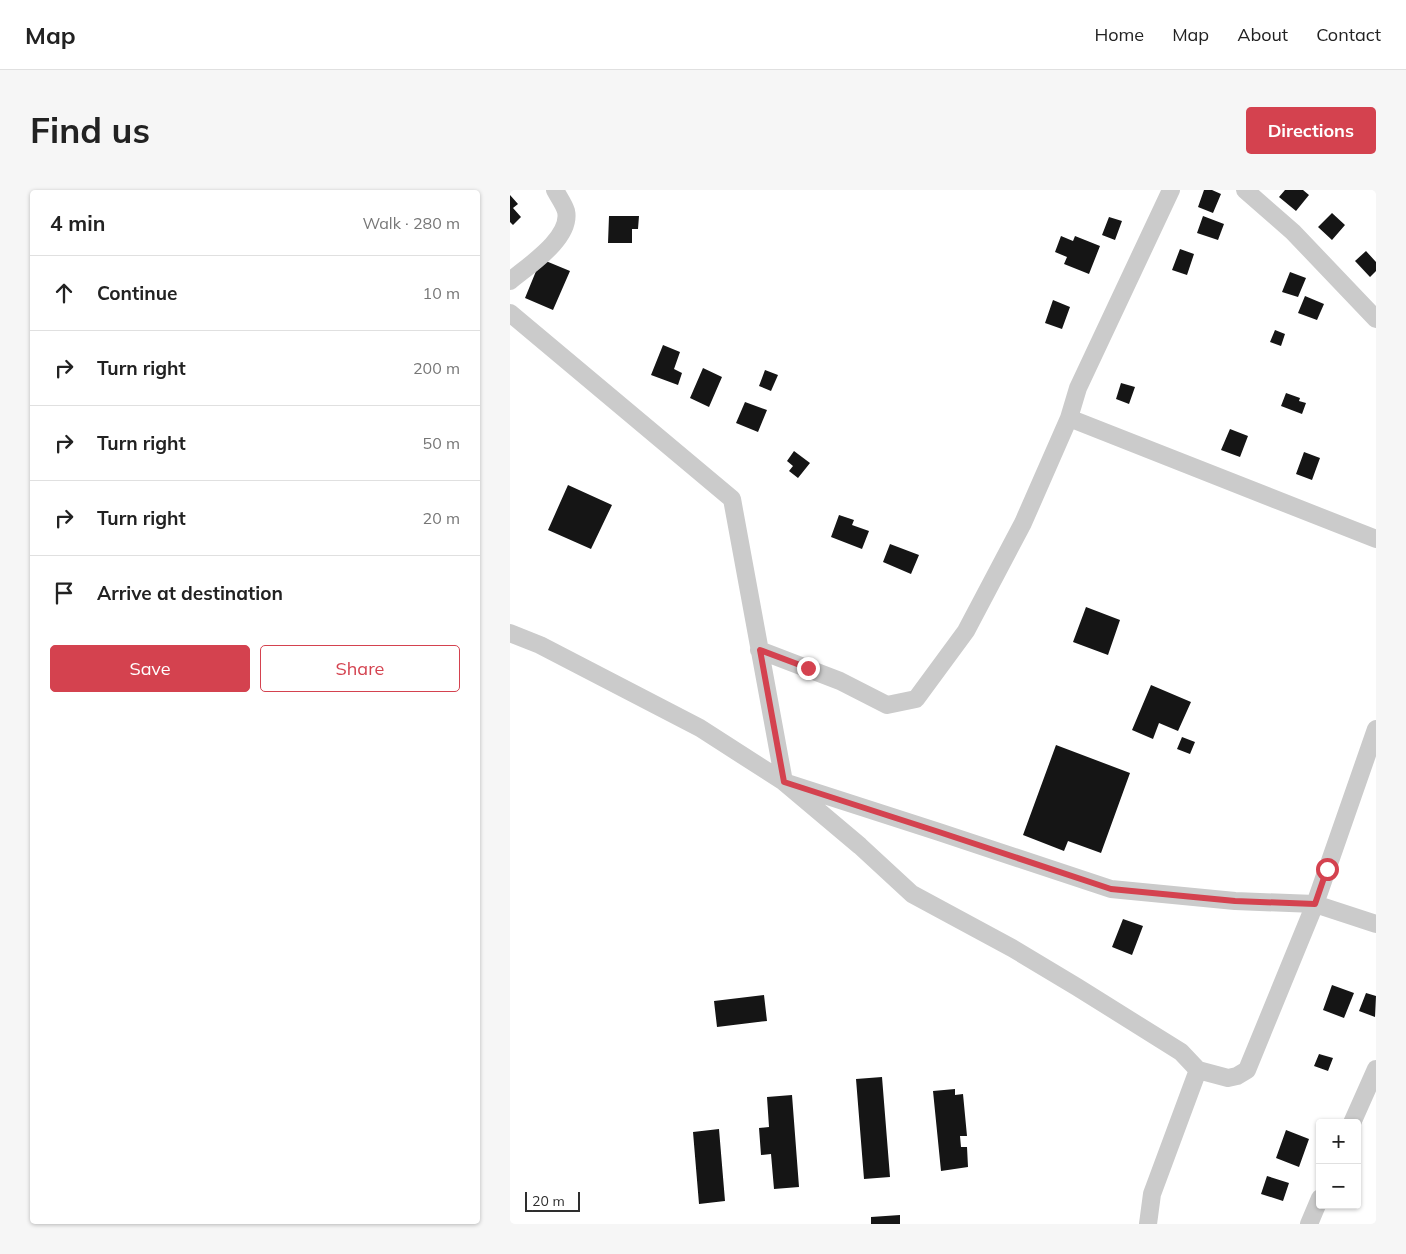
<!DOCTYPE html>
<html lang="en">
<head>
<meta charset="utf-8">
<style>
  body { margin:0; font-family:Mulish,sans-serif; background:#f6f6f6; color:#222 }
  .controls { position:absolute; right:15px; bottom:15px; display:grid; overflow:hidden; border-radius:5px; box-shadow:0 1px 4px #0004 }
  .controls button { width:45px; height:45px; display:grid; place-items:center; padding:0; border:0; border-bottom:1px solid #e0e0e0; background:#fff; color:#222; font:25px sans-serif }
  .scale { position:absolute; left:15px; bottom:12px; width:55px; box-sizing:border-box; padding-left:5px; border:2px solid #2e2e2e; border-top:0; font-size:14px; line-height:18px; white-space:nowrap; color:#2e2e2e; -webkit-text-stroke:4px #fff; paint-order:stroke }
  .stop { position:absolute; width:15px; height:15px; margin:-11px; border:4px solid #d4424f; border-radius:50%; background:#fff }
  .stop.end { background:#d4424f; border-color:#fff; box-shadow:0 1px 5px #0008 }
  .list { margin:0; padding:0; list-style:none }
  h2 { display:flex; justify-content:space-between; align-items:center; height:65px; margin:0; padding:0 20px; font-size:21px }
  h2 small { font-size:16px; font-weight:400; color:#767676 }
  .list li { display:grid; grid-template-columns:32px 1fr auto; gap:15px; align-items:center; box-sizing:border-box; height:75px; padding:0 20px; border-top:1px solid #e0e0e0 }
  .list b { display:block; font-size:19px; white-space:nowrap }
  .list em { font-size:16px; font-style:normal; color:#767676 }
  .actions { display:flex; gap:10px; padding:15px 20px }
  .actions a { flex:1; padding:11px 0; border:1px solid #d4424f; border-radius:5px; text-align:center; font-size:18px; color:#d4424f }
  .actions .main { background:#d4424f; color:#fff }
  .icon { flex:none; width:28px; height:28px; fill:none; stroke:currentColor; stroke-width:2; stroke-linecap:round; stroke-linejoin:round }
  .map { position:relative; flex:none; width:866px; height:1034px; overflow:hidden; border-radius:5px }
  header { display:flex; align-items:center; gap:30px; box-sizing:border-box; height:70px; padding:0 25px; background:#fff; border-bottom:1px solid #e0e0e0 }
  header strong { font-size:24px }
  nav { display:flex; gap:28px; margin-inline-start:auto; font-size:18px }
  .intro { display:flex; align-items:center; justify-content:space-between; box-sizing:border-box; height:120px; padding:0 30px }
  h1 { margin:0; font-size:35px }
  .button { padding:12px 22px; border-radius:5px; background:#d4424f; color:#fff; font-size:18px; font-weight:700 }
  main { display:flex; gap:30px; padding:0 30px }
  aside { flex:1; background:#fff; border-radius:5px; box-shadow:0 1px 4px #0004 }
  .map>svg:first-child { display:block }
  .building { fill:#151515 }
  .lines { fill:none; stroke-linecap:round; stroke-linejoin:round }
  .street { stroke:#cbcbcb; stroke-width:18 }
  .route { stroke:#d4424f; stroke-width:6 }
</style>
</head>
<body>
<header>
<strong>Map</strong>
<nav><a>Home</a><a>Map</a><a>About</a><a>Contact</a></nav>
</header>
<div class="intro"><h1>Find us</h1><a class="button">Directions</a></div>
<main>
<aside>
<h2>4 min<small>Walk · 280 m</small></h2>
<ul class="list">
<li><svg class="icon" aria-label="ahead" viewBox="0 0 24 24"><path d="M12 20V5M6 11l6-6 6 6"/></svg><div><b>Continue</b></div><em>10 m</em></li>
<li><svg class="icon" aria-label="right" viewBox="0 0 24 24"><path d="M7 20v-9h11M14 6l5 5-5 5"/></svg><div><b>Turn right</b></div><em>200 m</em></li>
<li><svg class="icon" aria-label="right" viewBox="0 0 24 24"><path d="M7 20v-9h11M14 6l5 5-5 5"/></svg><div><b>Turn right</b></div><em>50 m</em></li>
<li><svg class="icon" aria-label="right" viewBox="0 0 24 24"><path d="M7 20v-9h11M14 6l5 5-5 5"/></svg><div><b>Turn right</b></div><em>20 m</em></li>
<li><svg class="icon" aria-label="arrive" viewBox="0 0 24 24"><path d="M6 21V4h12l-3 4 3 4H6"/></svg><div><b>Arrive at destination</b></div></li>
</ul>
<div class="actions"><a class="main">Save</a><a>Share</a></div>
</aside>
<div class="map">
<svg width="866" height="1034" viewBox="0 0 866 1034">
  <rect width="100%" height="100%" fill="#fff"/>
  <path class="building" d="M694,0H702L711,4L703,23L688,17Z
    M775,0H793L799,5L786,21L769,7Z
    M0,5L8,14L3,18L11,27L3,35L0,32Z
    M822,23L835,35L822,50L808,37Z
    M99,26H129L128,39H122V53H98Z
    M693,26L714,34L708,50L687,43Z
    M599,27L612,31L605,50L592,45Z
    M551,46L563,51L565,46L590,56L579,84L554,74L557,67L545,62Z
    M670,59L684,64L677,85L662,80Z
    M856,61L866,72V81L860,87L845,71Z
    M31,69L60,81L43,120L15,108Z
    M780,82L796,88L788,107L772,102Z
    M795,106L814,114L807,130L788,123Z
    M543,110L560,117L552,139L535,133Z
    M765,140L775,144L771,156L760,152Z
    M153,155L170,162L164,179L172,183L168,195L141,185Z
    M193,178L212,187L199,217L180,208Z
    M255,180L268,185L261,201L249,196Z
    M611,193L625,197L619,214L606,209Z
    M776,203L790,208L789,211L796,213L792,224L771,216Z
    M235,212L257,220L248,242L226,233Z
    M720,239L738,246L730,267L711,260Z
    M284,261L300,273L288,288L279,281L283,276L277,271Z
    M794,262L810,268L802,290L786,284Z
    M58,295L102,315L81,359L38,340Z
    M329,325L344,330L342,335L359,341L352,359L321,347Z
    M380,354L409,365L401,384L373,372Z
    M576,417L610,430L598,465L563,452Z
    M641,495L681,512L668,541L649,533L643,549L622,540Z
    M672,547L685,552L680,564L667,559Z
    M546,555L620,583L591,663L558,651L554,661L513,645Z
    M613,729L633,736L622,765L602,757Z
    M822,795L844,803L834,828L813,820Z
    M856,803L866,806L865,827L849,821Z
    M254,805L257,831L207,837L204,811Z
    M809,864L823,868L818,881L804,876Z
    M372,887L380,987L354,989L346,889Z
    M445,899V905L453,904L457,946H450L451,957H457L458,977L431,981L423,901Z
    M282,905L289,997L264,999L261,964L251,965L249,938L259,937L257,907Z
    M209,939L215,1011L189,1014L183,942Z
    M776,940L799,949L789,977L766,968Z
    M757,986L779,993L773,1011L751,1004Z
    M390,1025V1034H361V1027Z"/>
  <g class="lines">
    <path class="street" d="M661,0L568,198L559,228L866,349
      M735,0L783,42L866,129
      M0,91C18,76 62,48 56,21C54,14 48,6 45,0
      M0,123L222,309L274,592L350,656L402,704L502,758L567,797L671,862L688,880L718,888L727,886L737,880L805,714L866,734
      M0,443L30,455L190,538L274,592L429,642L601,699L725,711L805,714L866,539
      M249,460L330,491L377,515L406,509L456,441L513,333L559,228
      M842,933L866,879
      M638,1034L642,1004L688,880
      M799,1034L810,1008"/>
  </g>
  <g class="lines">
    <path class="route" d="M298,478L250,460L274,592L429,642L601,699L725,711L805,714L817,679"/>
  </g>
</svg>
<div class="controls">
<button>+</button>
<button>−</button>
</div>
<div class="scale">20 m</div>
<div class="stop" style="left:817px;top:679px"></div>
<div class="stop end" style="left:298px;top:478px"></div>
</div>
</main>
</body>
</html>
